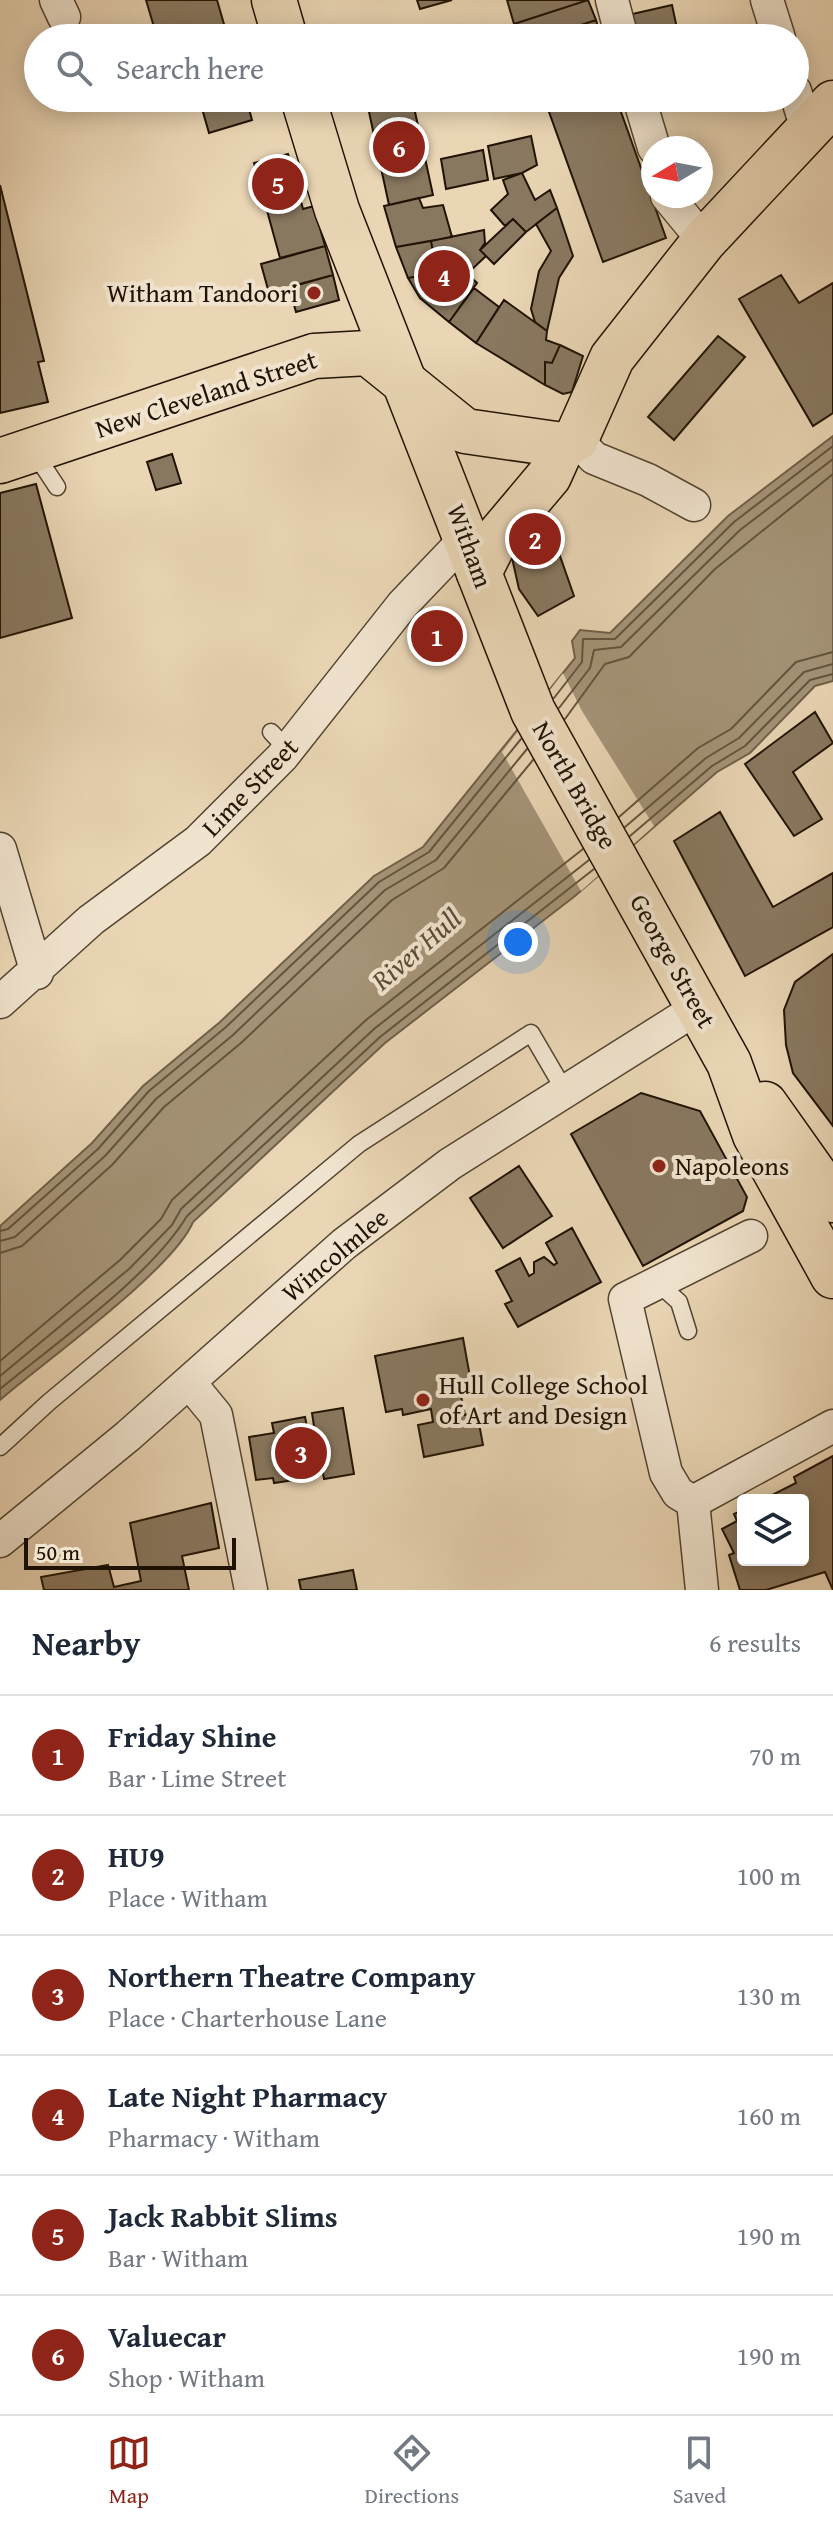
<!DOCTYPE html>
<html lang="en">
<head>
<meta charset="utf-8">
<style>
  body { margin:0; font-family:"Gentium Book Plus",serif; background:#f2f2f3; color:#1f2937 }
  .controls { position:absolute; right:24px; bottom:24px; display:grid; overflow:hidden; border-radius:8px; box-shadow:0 4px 20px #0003 }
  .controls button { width:72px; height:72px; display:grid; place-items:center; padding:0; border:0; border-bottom:2px solid #e0e1e3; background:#fff; color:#1f2937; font:40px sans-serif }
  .compass { position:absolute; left:641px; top:136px; width:72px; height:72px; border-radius:50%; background:#fff; box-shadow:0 4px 20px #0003; rotate:260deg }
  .scale { position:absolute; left:24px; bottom:20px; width:212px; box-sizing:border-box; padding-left:8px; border:4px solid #201303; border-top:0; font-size:22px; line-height:28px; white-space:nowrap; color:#201303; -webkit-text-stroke:6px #f1e4cf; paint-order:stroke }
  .you { position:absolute; left:518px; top:942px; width:28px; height:28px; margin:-20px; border:6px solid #fff; border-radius:50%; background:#1a73e8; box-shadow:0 0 0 12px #1a73e833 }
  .badge { display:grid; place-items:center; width:52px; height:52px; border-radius:50%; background:#8f2418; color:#fff; font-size:26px; font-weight:700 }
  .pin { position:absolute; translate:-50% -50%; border:4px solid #fff; box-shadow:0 2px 8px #0006 }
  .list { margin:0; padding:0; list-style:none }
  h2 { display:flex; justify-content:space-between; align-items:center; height:104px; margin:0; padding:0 32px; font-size:34px }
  h2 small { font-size:26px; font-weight:400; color:#747a83 }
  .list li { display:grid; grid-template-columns:52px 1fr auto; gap:24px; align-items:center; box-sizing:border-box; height:120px; padding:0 32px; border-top:2px solid #e0e1e3 }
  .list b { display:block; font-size:30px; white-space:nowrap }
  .list p { margin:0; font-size:26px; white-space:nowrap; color:#747a83 }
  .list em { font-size:26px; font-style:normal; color:#747a83 }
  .icon { flex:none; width:44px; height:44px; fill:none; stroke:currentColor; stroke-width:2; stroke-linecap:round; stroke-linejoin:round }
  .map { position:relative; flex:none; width:833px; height:1590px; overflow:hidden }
  .search { position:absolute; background:#fff; box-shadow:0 4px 20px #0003; left:24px; right:24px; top:24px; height:88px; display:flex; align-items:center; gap:20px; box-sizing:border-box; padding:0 28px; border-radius:44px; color:#747a83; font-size:30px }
  .sheet { height:824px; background:#fff }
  nav { display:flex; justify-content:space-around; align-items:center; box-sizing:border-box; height:112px; border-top:2px solid #e0e1e3; background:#fff; font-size:22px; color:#747a83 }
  nav a { display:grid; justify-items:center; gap:4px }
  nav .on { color:#8f2418 }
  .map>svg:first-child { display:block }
  .water { fill:#a59478; stroke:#706049; stroke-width:2 }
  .pier { fill:#ead6b5 }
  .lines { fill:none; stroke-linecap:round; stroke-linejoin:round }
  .shore { stroke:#62543e; stroke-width:2 }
  .building { fill:#897860; stroke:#201303; stroke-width:2 }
  .service-casing { stroke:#524430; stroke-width:19 }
  .minor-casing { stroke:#524430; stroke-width:35 }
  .primary-casing { stroke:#201303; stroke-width:47 }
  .trunk-casing { stroke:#201303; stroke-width:47 }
  .service { stroke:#f1e4cf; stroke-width:16 }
  .minor { stroke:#f1e4cf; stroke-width:32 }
  .primary { stroke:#ead6b5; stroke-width:44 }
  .trunk { stroke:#ead6b5; stroke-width:44 }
  .poi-dot { fill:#8f2418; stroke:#f1e4cf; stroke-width:3 }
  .labels { text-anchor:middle; stroke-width:8; stroke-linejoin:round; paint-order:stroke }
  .poi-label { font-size:26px; fill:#201303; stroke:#f1e4cf; text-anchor:start }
  .street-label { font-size:26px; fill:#201303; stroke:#f1e4cf }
  .water-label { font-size:28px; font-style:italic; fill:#5c4d38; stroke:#f1e4cf }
</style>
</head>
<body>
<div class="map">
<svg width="833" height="1590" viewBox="0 0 833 1590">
  <rect width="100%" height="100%" fill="#ead6b5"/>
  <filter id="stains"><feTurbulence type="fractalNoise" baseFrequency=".0025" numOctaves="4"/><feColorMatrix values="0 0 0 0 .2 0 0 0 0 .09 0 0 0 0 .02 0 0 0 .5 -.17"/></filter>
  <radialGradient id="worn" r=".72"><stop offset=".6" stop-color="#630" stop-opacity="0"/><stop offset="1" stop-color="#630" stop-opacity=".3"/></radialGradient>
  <path class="water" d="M833,436V681L815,686L750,753L717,772L575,896L385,1043L193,1222C173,1270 45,1361 0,1400V1226L92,1143L143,1086L220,1022L374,876L423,847L575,658L572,641L580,630L610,633L728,516Z"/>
  <path class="pier" d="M563,673L582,711L654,826L581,891L502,752Z"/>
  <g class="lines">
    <path class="shore" d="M554,698L582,662L583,639H615L734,522L833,446
      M559,708L590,668L594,650L621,647L740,530L833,459
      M565,719L605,664L629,657L715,569L833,474
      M619,817L698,748L731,729L796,662L833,652
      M625,827L706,758L739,738L804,672L833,664
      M630,836L712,766L745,746L810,680L833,674
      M0,1231L8,1229L98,1149L149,1091L226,1027L379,882L429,852L521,739
      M0,1241L15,1237L105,1156L156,1099L233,1035L385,890L436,860L527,749
      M0,1253L22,1246L112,1165L164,1107L241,1043L392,900L444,868L533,760
      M0,1361L120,1260L161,1219L172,1200L366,1020L583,849
      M0,1376L129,1269L172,1225L181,1209L374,1029L589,860
      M0,1389C56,1343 151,1276 187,1216L380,1037L594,869"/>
  </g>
  <path class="building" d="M146,0H217L228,38H165L161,25L154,27Z
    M417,0H452L420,9Z
    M507,0H588L514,24Z
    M588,0L596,20L542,38H517L514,24Z
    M672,5L679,38H633L628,15Z
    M596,20L601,38H542Z
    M499,28L502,38H464Z
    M199,98H246L252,120L209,133Z
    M366,98H412L433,195L389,205Z
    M544,98H616L666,238L603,262Z
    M531,136L537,165L522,173L494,179L488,146Z
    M483,150L488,180L446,189L441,159Z
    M288,154L303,209L314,206L325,246L280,258L254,163Z
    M522,173L535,200L550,190L557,208L526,232L513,219L505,226L491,210L508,194L503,180Z
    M0,185L44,361L38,362L48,402L0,413Z
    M419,198L423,208L443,205L452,237L396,247L384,206Z
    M557,208L573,256L559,278L547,331L535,322L531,309L539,271L551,251L536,224Z
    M513,219L526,232L494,264L480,250Z
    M484,230L485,243L480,250L486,256L467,274L477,283L449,322L420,298L408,278L437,273L431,241Z
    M431,241L437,273L408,278L396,247Z
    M325,246L333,275L269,293L261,264Z
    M333,275L339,300L296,312L289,287Z
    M781,275L799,303L833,283V413L813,426L739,299Z
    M474,288L499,307L476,343L449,322Z
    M504,300L547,331L546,340L560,345L552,363L545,362V385L476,343Z
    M718,336L745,357L674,440L648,417Z
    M560,345L583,356L572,392L563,394L545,385V362L552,363Z
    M172,454L181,483L156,490L147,462Z
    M36,484L72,618L0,638V493Z
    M540,499L574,596L538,616L519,589L512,558L522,521Z
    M815,712L833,743L793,772L822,819L794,836L745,764Z
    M720,812L773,907L833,873V927L745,976L674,841Z
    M833,954V1126L793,1073L786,1045L784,1010L795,982Z
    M641,1093L700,1111L747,1197L743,1211L643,1266L571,1134Z
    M519,1166L552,1216L503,1248L470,1198Z
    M572,1228L601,1282L518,1327L505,1304L512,1301L496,1271L520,1258L529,1276L534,1273V1262L544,1257L554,1265L557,1263L546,1243Z
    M463,1338L472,1388L460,1391L465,1415L477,1413L483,1445L424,1457L418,1425L433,1422L431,1409L403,1415L402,1409L386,1412L375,1356Z
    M343,1408L354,1474L324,1479L322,1468L300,1472L301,1479L274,1483L273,1478L256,1480L249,1437L274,1433L272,1423L305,1417L307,1427L314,1426L312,1413Z
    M833,1456V1590L825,1572L766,1590H740L729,1555L734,1553L722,1529L737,1521L734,1514L743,1510V1560H803V1500H762L796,1483L794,1477Z
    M211,1503L219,1548L182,1556L189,1590H44L41,1577L108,1565L114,1587L141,1581L130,1523Z
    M353,1570L357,1590H301L299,1580Z"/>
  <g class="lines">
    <defs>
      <path id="service" d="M34,452L57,487
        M271,732L288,750
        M658,1283L679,1302L688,1331
        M0,1447L49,1402L359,1144L531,1033L566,1093"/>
      <path id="minor" d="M56,0L64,17
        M612,0L622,38
        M767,0L779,38
        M795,91L808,132
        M639,98L654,148
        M667,196L704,241
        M576,439L594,458L648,480L694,505
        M0,849L37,973
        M0,1002L91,920L198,841L282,757L403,604L467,537
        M189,1382L216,1415L251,1590
        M693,1502L833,1426
        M0,1541L128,1436L344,1244L450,1164L699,1007
        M702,1590L693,1502L678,1493L666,1473L625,1299L751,1236"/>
      <path id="primary" d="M0,461L314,356L368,353L465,431L563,445L576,439L612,358L704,241L833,103
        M479,573L496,539L549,476L563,445"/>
      <path id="trunk" d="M274,0L285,38
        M303,98L337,210L533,711L729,1063L755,1135L833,1276
        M765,1104L833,1200"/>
    </defs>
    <use href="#service" class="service-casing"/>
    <use href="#minor" class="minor-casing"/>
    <use href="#primary" class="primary-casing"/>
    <use href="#trunk" class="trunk-casing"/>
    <use href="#service" class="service"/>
    <use href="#minor" class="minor"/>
    <use href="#primary" class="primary"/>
    <use href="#trunk" class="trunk"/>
  </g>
  <g class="poi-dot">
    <circle cx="314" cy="293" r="8"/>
    <circle cx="659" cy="1166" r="8"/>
    <circle cx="423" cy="1400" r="8"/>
  </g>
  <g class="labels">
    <g class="poi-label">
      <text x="298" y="302" text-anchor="end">Witham Tandoori</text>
      <text x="675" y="1175">Napoleons</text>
      <text x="439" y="1394">Hull College School<tspan x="439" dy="30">of Art and Design</tspan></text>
    </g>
    <g class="street-label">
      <text transform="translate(206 394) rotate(-18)" y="9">New Cleveland Street</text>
      <text transform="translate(470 546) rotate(70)" y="9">Witham</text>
      <text transform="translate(575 785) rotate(60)" y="9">North Bridge</text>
      <text transform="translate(250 787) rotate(-46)" y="9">Lime Street</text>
      <text transform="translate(673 961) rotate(61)" y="9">George Street</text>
      <text transform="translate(335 1255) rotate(-40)" y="9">Wincolmlee</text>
    </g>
    <g class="water-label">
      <text transform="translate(416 949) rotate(-41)" y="10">River Hull</text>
    </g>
  </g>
  <rect width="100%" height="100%" filter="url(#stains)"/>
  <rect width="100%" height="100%" fill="url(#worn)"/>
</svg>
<div class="controls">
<button><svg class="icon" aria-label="layers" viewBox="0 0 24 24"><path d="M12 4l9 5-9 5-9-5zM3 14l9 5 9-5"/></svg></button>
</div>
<svg class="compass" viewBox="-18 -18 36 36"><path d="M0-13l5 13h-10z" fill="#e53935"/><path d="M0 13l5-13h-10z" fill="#747a83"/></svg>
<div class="scale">50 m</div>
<div class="you"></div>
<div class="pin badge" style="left:437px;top:636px">1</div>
<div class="pin badge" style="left:535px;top:539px">2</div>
<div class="pin badge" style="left:301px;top:1453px">3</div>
<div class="pin badge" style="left:444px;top:276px">4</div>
<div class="pin badge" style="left:278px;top:184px">5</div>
<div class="pin badge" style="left:399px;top:147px">6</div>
<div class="search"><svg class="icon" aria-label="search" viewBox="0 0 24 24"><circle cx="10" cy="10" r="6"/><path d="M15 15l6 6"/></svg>Search here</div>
</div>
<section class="sheet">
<h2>Nearby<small>6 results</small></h2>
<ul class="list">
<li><span class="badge">1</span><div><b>Friday Shine</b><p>Bar · Lime Street</p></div><em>70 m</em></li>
<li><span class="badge">2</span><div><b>HU9</b><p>Place · Witham</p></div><em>100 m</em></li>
<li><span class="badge">3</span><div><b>Northern Theatre Company</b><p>Place · Charterhouse Lane</p></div><em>130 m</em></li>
<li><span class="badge">4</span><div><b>Late Night Pharmacy</b><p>Pharmacy · Witham</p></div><em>160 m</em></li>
<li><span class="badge">5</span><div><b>Jack Rabbit Slims</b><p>Bar · Witham</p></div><em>190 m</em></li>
<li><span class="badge">6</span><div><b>Valuecar</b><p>Shop · Witham</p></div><em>190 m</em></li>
</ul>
</section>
<nav>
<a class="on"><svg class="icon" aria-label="map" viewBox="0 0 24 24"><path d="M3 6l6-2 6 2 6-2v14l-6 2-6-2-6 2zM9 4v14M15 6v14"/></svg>Map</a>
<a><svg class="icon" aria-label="directions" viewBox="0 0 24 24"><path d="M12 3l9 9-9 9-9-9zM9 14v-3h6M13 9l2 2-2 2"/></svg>Directions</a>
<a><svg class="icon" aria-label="saved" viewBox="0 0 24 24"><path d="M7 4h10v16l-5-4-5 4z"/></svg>Saved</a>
</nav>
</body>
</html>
